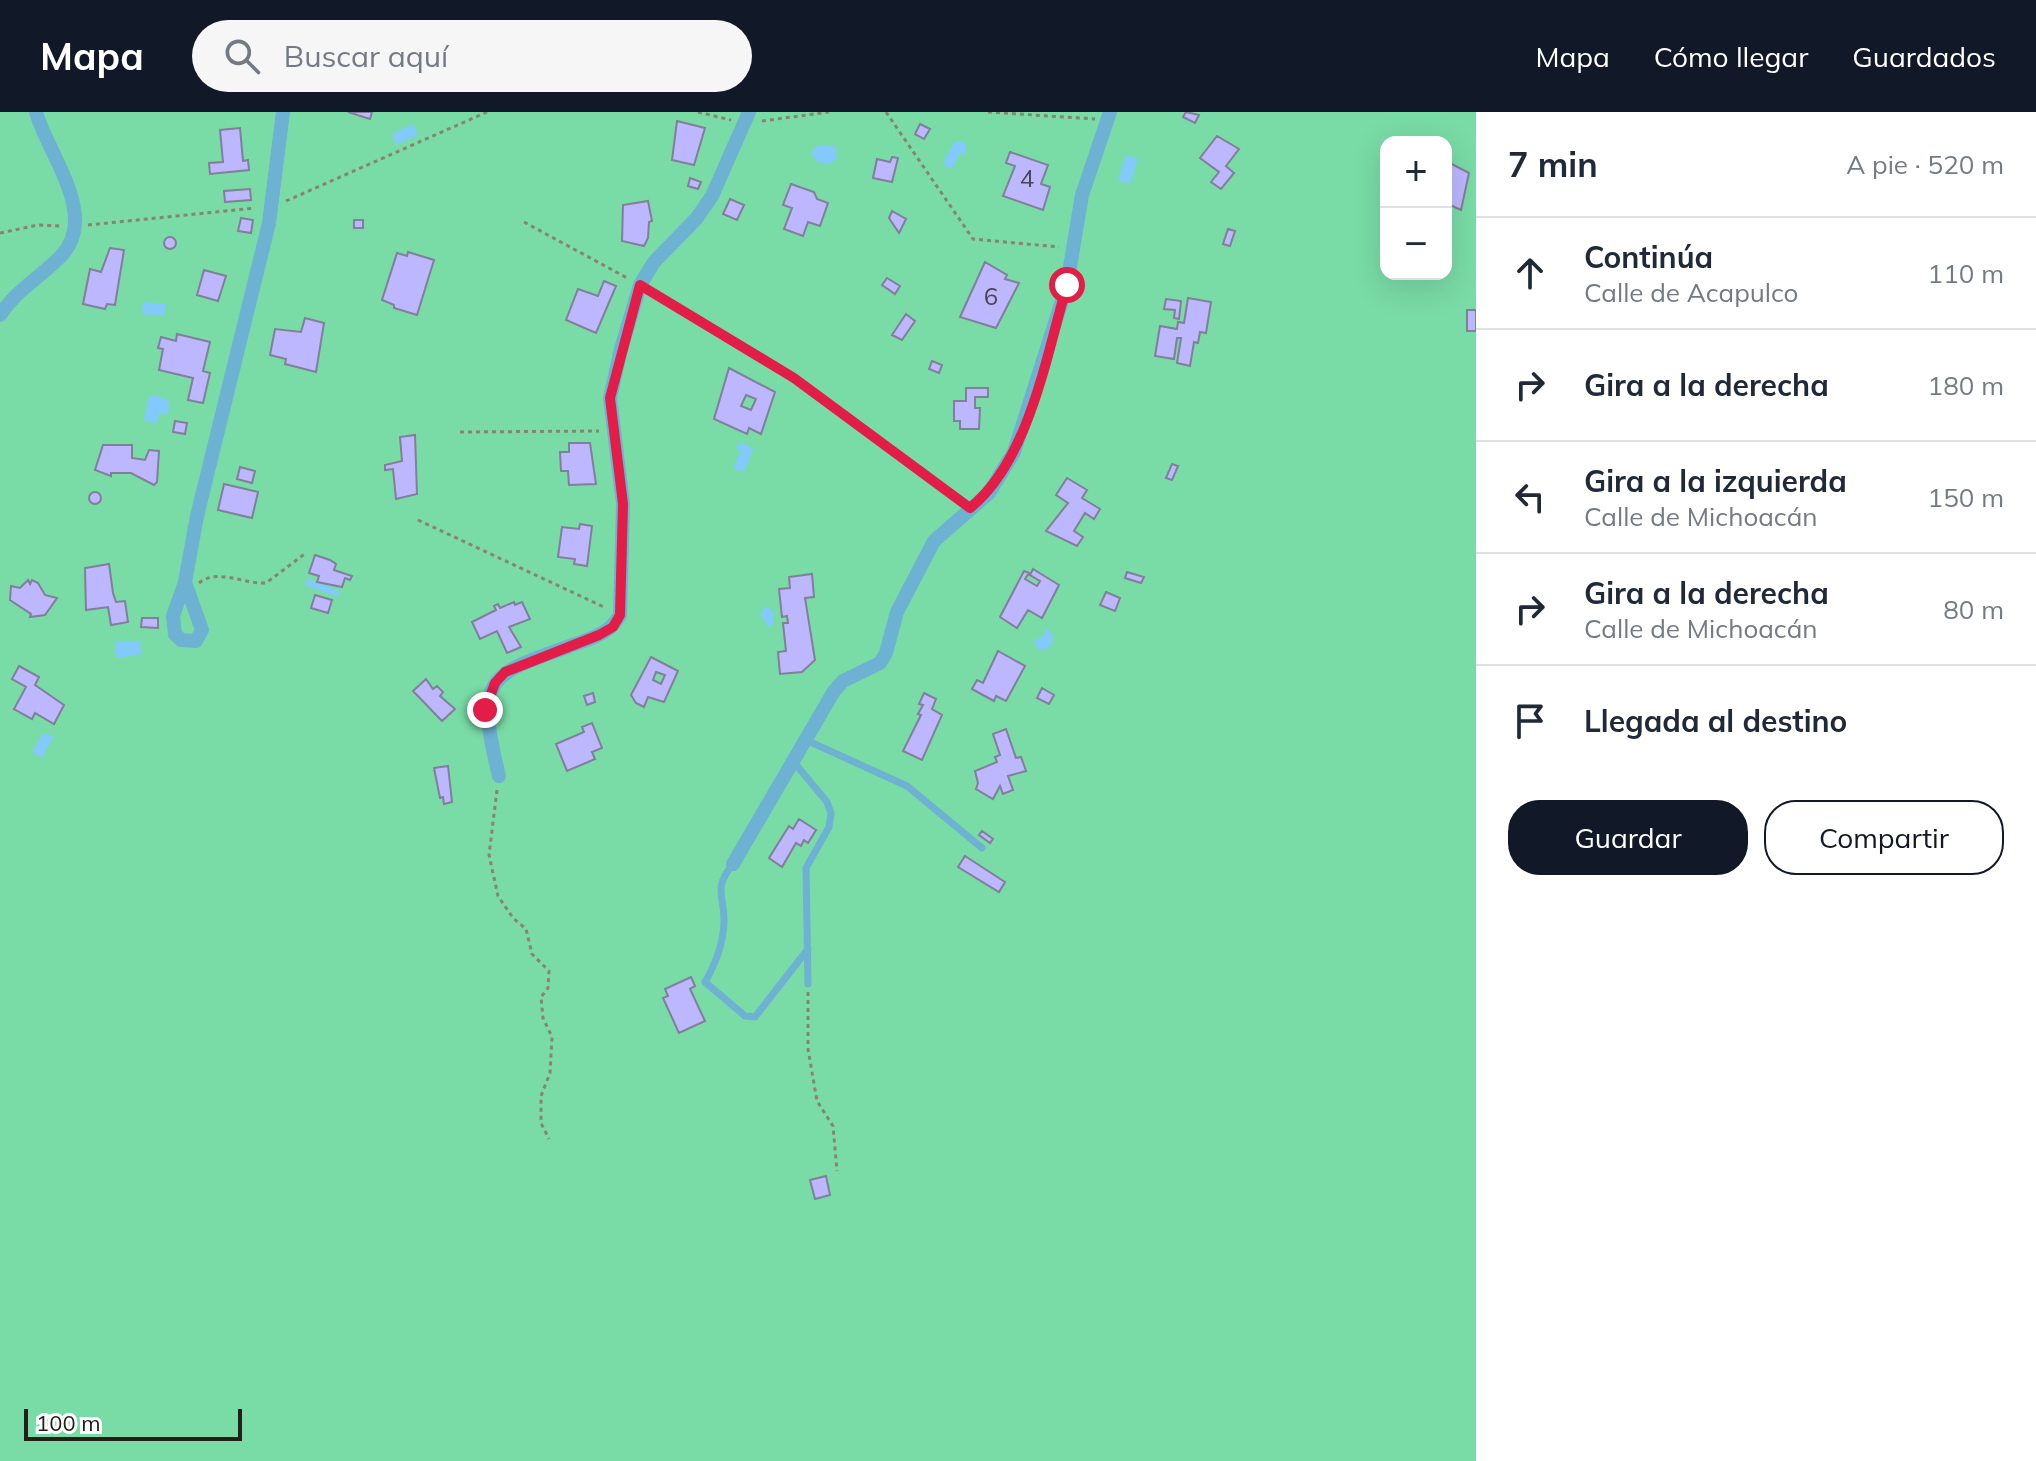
<!DOCTYPE html>
<html lang="es">
<head>
<meta charset="utf-8">
<style>
  body { margin:0; font-family:Mulish,sans-serif; background:#f6f6f7; color:#1f2937 }
  .controls { position:absolute; right:24px; top:24px; display:grid; overflow:hidden; border-radius:16px; box-shadow:0 8px 32px #0002 }
  .controls button { width:72px; height:72px; display:grid; place-items:center; padding:0; border:0; border-bottom:2px solid #e0e1e3; background:#fff; color:#1f2937; font:40px sans-serif }
  .scale { position:absolute; left:24px; bottom:20px; width:218px; box-sizing:border-box; padding-left:8px; border:4px solid #222015; border-top:0; font-size:22px; line-height:28px; white-space:nowrap; color:#222015; -webkit-text-stroke:6px #fff; paint-order:stroke }
  .stop { position:absolute; width:24px; height:24px; margin:-18px; border:6px solid #e11d48; border-radius:50%; background:#fff }
  .stop.end { background:#e11d48; border-color:#fff; box-shadow:0 2px 8px #0008 }
  .list { margin:0; padding:0; list-style:none }
  h2 { display:flex; justify-content:space-between; align-items:center; height:104px; margin:0; padding:0 32px; font-size:34px }
  h2 small { font-size:26px; font-weight:400; color:#747a83 }
  .list li { display:grid; grid-template-columns:52px 1fr auto; gap:24px; align-items:center; box-sizing:border-box; height:112px; padding:0 32px; border-top:2px solid #e0e1e3 }
  .list b { display:block; font-size:30px; white-space:nowrap }
  .list p { margin:0; font-size:26px; white-space:nowrap; color:#747a83 }
  .list em { font-size:26px; font-style:normal; color:#747a83 }
  .actions { display:flex; gap:16px; padding:24px 32px }
  .actions a { flex:1; padding:18px 0; border:2px solid #111827; border-radius:32px; text-align:center; font-size:28px; color:#111827 }
  .actions .main { background:#111827; color:#fff }
  .icon { flex:none; width:44px; height:44px; fill:none; stroke:currentColor; stroke-width:2; stroke-linecap:round; stroke-linejoin:round }
  .map { position:relative; flex:none; width:1476px; height:1349px; overflow:hidden }
  header { display:flex; align-items:center; gap:48px; box-sizing:border-box; height:112px; padding:0 40px; background:#111827; color:#fff }
  header strong { font-size:38px }
  nav { display:flex; gap:44px; margin-inline-start:auto; font-size:28px }
  .search { width:560px; height:72px; background:#f6f6f7; display:flex; align-items:center; gap:20px; box-sizing:border-box; padding:0 28px; border-radius:44px; color:#747a83; font-size:30px }
  main { display:flex }
  aside { flex:1; background:#fff }
  .map>svg:first-child { display:block }
  .green { fill:#79dba6; fill-rule:evenodd }
  .water { fill:#82cafb }
  .building { fill:#bcb7ff; stroke:#817f99; stroke-width:2; fill-rule:evenodd }
  .lines { fill:none; stroke-linecap:round; stroke-linejoin:round }
  .path { stroke:#888470; stroke-width:3; stroke-dasharray:4 4; stroke-linecap:butt }
  .service { stroke:#6db2d2; stroke-width:7 }
  .minor { stroke:#6db2d2; stroke-width:14 }
  .route { stroke:#e11d48; stroke-width:10 }
  .labels { text-anchor:middle; stroke-width:8; stroke-linejoin:round; paint-order:stroke }
  .number-label { font-size:24px; fill:#484650 }
</style>
</head>
<body>
<header>
<strong>Mapa</strong>
<div class="search"><svg class="icon" aria-label="search" viewBox="0 0 24 24"><circle cx="10" cy="10" r="6"/><path d="M15 15l6 6"/></svg>Buscar aquí</div>
<nav><a>Mapa</a><a>Cómo llegar</a><a>Guardados</a></nav>
</header>
<main>
<div class="map">
<svg width="1476" height="1349" viewBox="0 0 1476 1349">
  <rect width="100%" height="100%" fill="#eae3c7"/>
  <path class="green" d="M0,0H1476V1349H0ZM1386,30H1446V162H1386Z"/>
  <path class="water" d="M413,12L418,23L396,33L392,22Z
    M961,29L966,33V41L960,42L953,55L946,56L944,48L955,30Z
    M818,33L835,34L837,46L829,52L817,50L811,40Z
    M1126,43L1138,47L1130,72L1118,68Z
    M143,190L166,192L164,204L142,202Z
    M156,283L170,290L167,303L159,301L157,312L144,308L149,285Z
    M739,330L754,336L744,360L733,356L741,339L736,336Z
    M307,467L340,479L338,485L305,473Z
    M766,494L774,500L773,512L769,516L760,502Z
    M1045,515L1053,523V531L1046,537H1038L1034,528L1044,524Z
    M139,526L142,542L116,546L115,530L138,529Z
    M43,621L54,624L42,646L32,640Z"/>
  <path class="building" d="M348,0H372L370,7Z
    M1186,0L1199,3L1195,11L1183,5Z
    M677,9L705,16L694,53L672,48Z
    M920,12L930,17L924,27L915,22Z
    M240,16L243,49L248,48L249,58L210,62L209,51L223,50L220,18Z
    M1217,24L1239,37L1226,54L1234,61L1221,77L1211,70L1219,60L1200,46Z
    M1010,40L1048,53L1041,72L1050,75L1043,98L1003,84L1015,54L1006,51Z
    M892,45L898,46L892,70L873,66L877,47L890,50Z
    M1446,49L1469,61L1461,98L1446,91Z
    M690,66L701,70L698,77L688,74Z
    M791,72L814,80L817,87L828,91L820,114L808,110L803,124L784,117L792,96L783,93Z
    M250,77L251,88L225,90L224,79Z
    M730,87L744,93L737,108L723,102Z
    M648,89L652,109L649,110L648,126L644,134L622,129L623,93Z
    M892,99L906,107L899,121L889,106Z
    M241,106L253,108L251,121L238,119Z
    M354,108H363V116H354Z
    M1228,117L1235,119L1230,134L1223,132Z
    M164 131a6 6 0 1 1 12 0a6 6 0 1 1-12 0Z
    M110,136L124,138L115,193L107,192L105,197L83,192L90,157L101,160Z
    M408,140L434,148L417,203L394,196V193L382,188L397,141L407,144Z
    M985,150L1007,163L1005,167L1019,171L996,216L960,205Z
    M204,158L226,164L218,189L197,183Z
    M887,166L900,174L895,182L882,173Z
    M604,169L616,174L596,221L566,208L578,177L598,184Z
    M1188,186L1211,190L1206,221L1200,220L1198,231L1194,230L1190,254L1177,251L1181,226H1177L1174,247L1155,244L1160,214L1177,217L1178,210L1184,211Z
    M1166,187L1181,189L1179,207L1174,206L1175,198L1164,197Z
    M1467,198H1476V219H1467Z
    M906,202L915,209L902,228L892,223Z
    M305,206L324,211L316,260L285,252L286,247L270,243L275,217L301,220Z
    M177,222L210,230L203,259L210,261L203,291L188,288L193,266L159,258L163,237L158,236L161,225L176,229Z
    M932,249L942,253L939,261L929,257Z
    M729,256L775,280L761,322L749,316L747,322L714,307ZM746,283L756,287L751,298L741,294Z
    M966,276H988V285H975V296H980L979,317H960V309H954V289H966Z
    M175,309L187,311L185,322L173,320Z
    M415,323L417,382L396,387L393,357L385,358V353L402,349L400,325Z
    M569,331H590L596,372L569,373L568,359H561L560,340H569Z
    M103,333H132V346L145,348L149,338L159,339L157,370L154,373L131,361H111V364L95,358Z
    M1172,352L1178,354L1172,368L1166,366Z
    M240,355L255,359L252,371L237,367Z
    M1067,366L1087,378L1082,386L1100,397L1094,407L1085,401L1074,419L1083,425L1077,434L1046,419L1068,391L1056,383Z
    M224,372L258,380L252,406L218,398Z
    M89 386a6 6 0 1 1 12 0a6 6 0 1 1-12 0Z
    M580,412L592,414L587,454L574,452L575,447L558,445L562,415L579,417Z
    M315,443L330,448L336,452L334,458L352,464L350,468L345,466L342,475L317,470L319,464L309,461Z
    M109,452L113,481L116,490L125,489L128,510L111,513L108,495L86,498L85,456Z
    M1033,457L1059,473L1042,506L1028,498L1017,516L1000,505L1024,459L1029,461L1025,467L1037,474L1040,469L1030,463Z
    M1127,460L1144,465L1141,471L1125,466Z
    M812,462L814,485L805,486L815,548L802,560L780,562L778,540L786,539L783,511H788L787,504L782,505L779,477L790,476L789,465Z
    M28,468L30,472L32,468L38,471L45,483L57,486L45,503L30,505L31,502L10,488L11,474L20,476Z
    M1106,480L1120,486L1115,499L1100,493Z
    M315,483L332,488L328,501L311,496Z
    M514,490L515,493L522,490L530,507L509,515L521,535L507,541L497,519L480,527L472,510L496,498L494,494L498,492L500,496Z
    M142,506H158V516L141,515Z
    M998,539L1025,554L1006,589L996,584L994,589L972,577L977,568L983,571Z
    M651,545L678,559L664,590L648,585L644,595L636,591L631,583ZM656,560L665,563L661,572L653,568Z
    M19,554L39,565L35,573L64,593L54,612L35,601L32,607L14,597L26,575L12,567Z
    M426,567L433,577L437,574L443,580L440,584L455,597L442,609L413,579Z
    M1042,576L1054,583L1049,592L1037,586Z
    M593,581L595,590L587,593L584,584Z
    M924,581L936,587L932,597L942,603L922,648L903,639L921,603L918,602L923,593L919,592Z
    M592,611L602,636L592,640L595,647L567,659L556,632L584,620L582,615Z
    M1006,617L1016,646L1021,645L1026,659L1008,664L1013,678L1003,682L1000,674L993,687L976,677L978,671L975,659L997,650L995,645L1000,643L993,622Z
    M448,654L452,690L444,692L443,685L440,686L434,656Z
    M799,707L816,718L808,731L804,728L801,734L796,731L782,755L769,746L789,714L793,717Z
    M982,719L993,727L990,731L979,723Z
    M965,744L1005,770L999,780L958,755Z
    M691,865L695,874L690,877L705,909L679,921L663,886L668,884L665,877Z
    M826,1064L830,1083L815,1087L810,1068Z"/>
  <g class="lines">
    <path class="path" d="M698,0L731,8
      M886,0L973,127L1059,135
      M988,0L1095,7
      M762,9L829,0
      M286,89L487,0
      M524,110L629,167
      M88,113L255,96
      M0,121L38,113L60,114
      M653,181L794,266L961,390
      M460,320L599,319
      M418,408L606,496
      M199,471C217,456 243,472 266,471L306,441
      M497,678L489,743L498,784L513,806L526,817L532,842L549,859L548,876L541,885L543,906L552,925L550,961L541,984V1011L549,1027
      M808,880V937L817,989L833,1014L837,1059"/>
    <path class="service" d="M806,628L907,674L982,736
      M793,649L827,690L831,701L829,715L806,756L808,872
      M733,752C712,778 725,783 724,811C723,833 716,851 705,870L745,904L755,905L808,837"/>
    <path class="minor" d="M0,203C16,178 41,165 61,144C100,104 47,41 36,0
      M185,470L202,518L196,529L181,528L175,522L173,504L185,470L197,404L269,111L283,0
      M499,664C474,562 488,563 581,530C598,524 611,519 620,503L623,392L610,286L621,237L640,173L654,150L696,107L712,84L749,0
      M733,752L834,579L843,569L880,551L886,541L897,500L934,429L989,381L1014,340L1067,173L1082,83L1110,0"/>
  </g>
  <g class="lines">
    <path class="route" d="M485,598L495,571L505,560L599,523L613,515L620,503L623,392L610,286L640,173L794,266L970,396C1029,348 1046,245 1067,173"/>
  </g>
  <g class="labels">
    <g class="number-label">
      <text x="1027" y="75">4</text>
      <text x="991" y="193">6</text>
    </g>
  </g>
</svg>
<div class="controls">
<button>+</button>
<button>−</button>
</div>
<div class="scale">100 m</div>
<div class="stop" style="left:1067px;top:173px"></div>
<div class="stop end" style="left:485px;top:598px"></div>
</div>
<aside>
<h2>7 min<small>A pie · 520 m</small></h2>
<ul class="list">
<li><svg class="icon" aria-label="ahead" viewBox="0 0 24 24"><path d="M12 20V5M6 11l6-6 6 6"/></svg><div><b>Continúa</b><p>Calle de Acapulco</p></div><em>110 m</em></li>
<li><svg class="icon" aria-label="right" viewBox="0 0 24 24"><path d="M7 20v-9h11M14 6l5 5-5 5"/></svg><div><b>Gira a la derecha</b></div><em>180 m</em></li>
<li><svg class="icon" aria-label="left" viewBox="0 0 24 24"><path d="M17 20v-9H6M10 6l-5 5 5 5"/></svg><div><b>Gira a la izquierda</b><p>Calle de Michoacán</p></div><em>150 m</em></li>
<li><svg class="icon" aria-label="right" viewBox="0 0 24 24"><path d="M7 20v-9h11M14 6l5 5-5 5"/></svg><div><b>Gira a la derecha</b><p>Calle de Michoacán</p></div><em>80 m</em></li>
<li><svg class="icon" aria-label="arrive" viewBox="0 0 24 24"><path d="M6 21V4h12l-3 4 3 4H6"/></svg><div><b>Llegada al destino</b></div></li>
</ul>
<div class="actions"><a class="main">Guardar</a><a>Compartir</a></div>
</aside>
</main>
</body>
</html>
